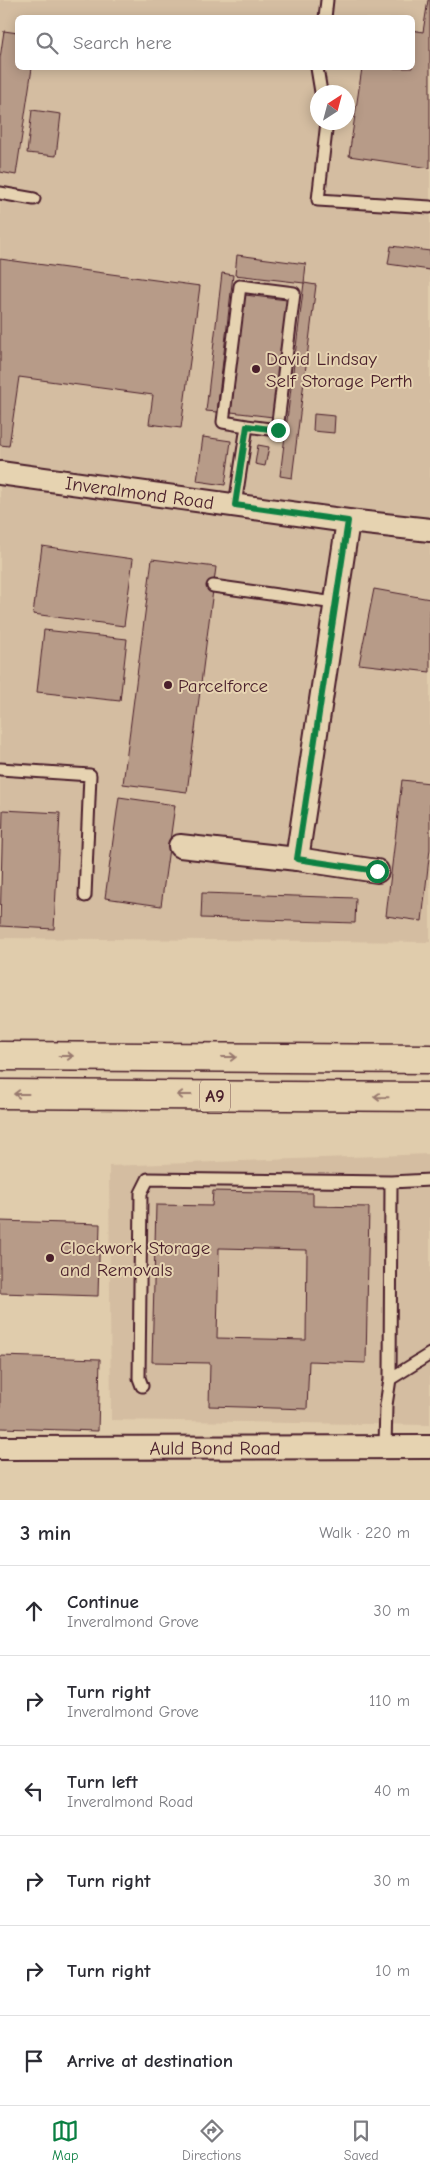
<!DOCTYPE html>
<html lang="en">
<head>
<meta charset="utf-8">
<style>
  body { margin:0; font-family:"Comic Neue",sans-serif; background:#f7f7f7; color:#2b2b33 }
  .compass { position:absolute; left:310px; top:85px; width:45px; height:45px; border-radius:50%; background:#fff; box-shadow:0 2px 12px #0003; rotate:36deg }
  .stop { position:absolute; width:15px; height:15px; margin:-11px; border:4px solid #0b8043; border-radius:50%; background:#fff }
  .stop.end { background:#0b8043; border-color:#fff; box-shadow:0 1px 5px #0008 }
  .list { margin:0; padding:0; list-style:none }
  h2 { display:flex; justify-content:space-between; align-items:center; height:65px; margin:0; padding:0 20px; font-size:21px }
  h2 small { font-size:16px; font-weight:400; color:#7c7c81 }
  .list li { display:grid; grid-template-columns:32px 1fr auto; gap:15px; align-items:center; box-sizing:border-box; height:90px; padding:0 20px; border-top:1px solid #e1e1e2 }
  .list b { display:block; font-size:19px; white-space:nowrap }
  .list p { margin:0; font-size:16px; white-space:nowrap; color:#7c7c81 }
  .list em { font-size:16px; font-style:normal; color:#7c7c81 }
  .icon { flex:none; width:28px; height:28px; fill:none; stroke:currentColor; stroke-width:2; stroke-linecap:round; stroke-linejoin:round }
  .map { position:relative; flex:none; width:430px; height:1500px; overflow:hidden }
  .search { position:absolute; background:#fff; box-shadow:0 2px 12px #0003; left:15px; right:15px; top:15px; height:55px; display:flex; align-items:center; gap:12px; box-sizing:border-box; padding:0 18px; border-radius:8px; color:#7c7c81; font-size:19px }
  .sheet { height:605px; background:#fff }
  nav { display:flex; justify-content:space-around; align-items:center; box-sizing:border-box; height:70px; border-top:1px solid #e1e1e2; background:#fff; font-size:14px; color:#7c7c81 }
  nav a { display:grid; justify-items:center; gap:2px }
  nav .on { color:#0b8043 }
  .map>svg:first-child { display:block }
  .built { fill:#d4bda1; fill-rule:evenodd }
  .building { fill:#b79b88; stroke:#4a1f2b; fill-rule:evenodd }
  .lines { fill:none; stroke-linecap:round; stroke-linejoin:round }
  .service-casing { stroke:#4a1f2b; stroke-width:15 }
  .minor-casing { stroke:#4a1f2b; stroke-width:26 }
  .trunk-casing { stroke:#4a1f2b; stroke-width:31 }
  .service { stroke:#e6d3b1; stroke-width:11 }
  .minor { stroke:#e6d3b1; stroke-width:22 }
  .trunk { stroke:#e6d3b1; stroke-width:28 }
  .oneway { stroke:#98796e }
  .route { stroke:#0b8043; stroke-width:6 }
  .poi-dot { fill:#4a1f2b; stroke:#e6d3b1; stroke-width:2 }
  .labels { text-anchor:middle; stroke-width:4; stroke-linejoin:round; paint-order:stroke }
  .shield { fill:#e6d3b1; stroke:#795553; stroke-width:1 }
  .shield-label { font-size:18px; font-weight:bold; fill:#4a1f2b }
  .poi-label { font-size:19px; fill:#4a1f2b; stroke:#e6d3b1; text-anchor:start }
  .street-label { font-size:19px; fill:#4a1f2b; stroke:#e6d3b1 }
</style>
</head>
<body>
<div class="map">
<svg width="430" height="1500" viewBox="0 0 430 1500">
  <rect width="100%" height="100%" fill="#e0ccac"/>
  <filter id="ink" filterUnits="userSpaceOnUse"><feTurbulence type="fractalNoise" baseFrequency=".02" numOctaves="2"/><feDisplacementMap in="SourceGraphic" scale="10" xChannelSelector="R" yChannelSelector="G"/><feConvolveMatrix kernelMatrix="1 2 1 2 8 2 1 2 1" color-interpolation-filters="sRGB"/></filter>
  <g filter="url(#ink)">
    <path class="built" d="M0,0H430V942L0,938ZM18,18H412V68H18ZM318,92H348V122H318Z
      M430,1154V1425L111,1420L109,1166Z"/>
    <path class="building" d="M428,0H430V168L349,156L362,68H412V30L423,32Z
      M4,31L18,33V68H32L16,175L0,172V58Z
      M32,110L61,114L56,156L27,153Z
      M391,246L430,251V270L388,264Z
      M237,255L306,264L304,283L235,275Z
      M0,259L200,286L181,428L149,424L153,395L19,377L9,446L0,445Z
      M222,273L233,275L217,412L206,411Z
      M304,283L316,285L292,478L280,476Z
      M245,295L287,300L273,417L231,412Z
      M314,414L335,416L334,433L313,431Z
      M203,437L231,441L225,485L197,481Z
      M258,445L269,447L265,466L255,464Z
      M42,546L133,559L124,626L33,614Z
      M152,559L216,567L187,792L123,784Z
      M374,589L430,599V672L359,664Z
      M44,630L127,639L120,701L37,692Z
      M402,780L430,783V849L422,921L386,916Z
      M119,797L175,805L161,906L105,898Z
      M3,810L60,813L54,929L0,926Z
      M202,893L356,898L355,923L201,918Z
      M213,1191L313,1193V1206L369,1207L366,1363L309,1361L307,1409L209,1406L210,1363L152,1362L156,1205L212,1206ZM219,1248L307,1250L306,1340L217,1338Z
      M0,1221L100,1224L98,1296L0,1293Z
      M0,1356L100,1359L98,1431L0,1428Z"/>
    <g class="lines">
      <defs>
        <path id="service" d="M325,18L327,0
          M317,68L321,92
          M327,122L318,200L430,207
          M0,193L34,199
          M235,505L247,426L223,422L240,286L294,293L277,430L247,426
          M213,586L335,603
          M0,769L90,775L85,896
          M390,1379L430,1354
          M142,1386L139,1378L141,1193L148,1179L391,1182
          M385,1446L386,1405L390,1379L391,1182L430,1180"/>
        <g id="minor">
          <path id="s1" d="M0,473L348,521L430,530"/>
          <path d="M180,846L297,859L377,871"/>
          <path d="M297,859L348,521"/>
          <path id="s2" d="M0,1448L430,1447"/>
        </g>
        <path id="trunk" d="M0,1056L430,1059
          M0,1094L430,1097"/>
      </defs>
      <use href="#service" class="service-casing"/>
      <use href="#minor" class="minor-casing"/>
      <use href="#trunk" class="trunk-casing"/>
      <use href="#service" class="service"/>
      <use href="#minor" class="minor"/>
      <use href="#trunk" class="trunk"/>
    </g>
    <defs><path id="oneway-shaft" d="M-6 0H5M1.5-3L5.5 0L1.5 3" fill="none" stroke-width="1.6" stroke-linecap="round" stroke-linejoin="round" transform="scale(1.25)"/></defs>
    <g class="oneway">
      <use href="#oneway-shaft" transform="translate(66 1056)"/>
      <use href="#oneway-shaft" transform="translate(229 1057)"/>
      <use href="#oneway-shaft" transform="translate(21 1094) rotate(-180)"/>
      <use href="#oneway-shaft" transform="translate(184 1095) rotate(-180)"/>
      <use href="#oneway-shaft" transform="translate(381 1097) rotate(-179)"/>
    </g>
  </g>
  <g class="lines" filter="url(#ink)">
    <path class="route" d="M278,430L247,426L235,505L348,521L297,859L377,871"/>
  </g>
  <g class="poi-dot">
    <circle cx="256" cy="369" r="5"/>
    <circle cx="168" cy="685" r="5"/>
    <circle cx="50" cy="1258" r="5"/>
  </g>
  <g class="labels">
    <rect class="shield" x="200" y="1080.5" width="30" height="31" rx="4"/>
    <g class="shield-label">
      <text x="215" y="1102">A9</text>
    </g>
    <g class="poi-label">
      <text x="266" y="365">David Lindsay<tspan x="266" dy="22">Self Storage Perth</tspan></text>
      <text x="178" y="692">Parcelforce</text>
      <text x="60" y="1254">Clockwork Storage<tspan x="60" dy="22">and Removals</tspan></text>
    </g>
    <g class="street-label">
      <text dy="7" stroke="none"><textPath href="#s1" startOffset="141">Inveralmond Road</textPath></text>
      <text dy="7" stroke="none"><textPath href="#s2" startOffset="215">Auld Bond Road</textPath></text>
    </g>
  </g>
</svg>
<svg class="compass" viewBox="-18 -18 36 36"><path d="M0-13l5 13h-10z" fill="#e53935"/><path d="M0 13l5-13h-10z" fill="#7c7c81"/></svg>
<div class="stop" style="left:377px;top:871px"></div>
<div class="stop end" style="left:278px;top:430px"></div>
<div class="search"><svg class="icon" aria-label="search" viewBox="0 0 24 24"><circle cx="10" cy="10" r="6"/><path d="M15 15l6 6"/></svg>Search here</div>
</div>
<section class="sheet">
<h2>3 min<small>Walk · 220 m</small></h2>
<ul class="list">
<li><svg class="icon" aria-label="ahead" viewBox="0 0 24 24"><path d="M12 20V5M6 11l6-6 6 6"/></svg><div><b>Continue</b><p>Inveralmond Grove</p></div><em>30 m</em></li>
<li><svg class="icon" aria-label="right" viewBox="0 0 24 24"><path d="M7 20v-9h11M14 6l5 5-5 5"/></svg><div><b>Turn right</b><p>Inveralmond Grove</p></div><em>110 m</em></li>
<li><svg class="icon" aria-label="left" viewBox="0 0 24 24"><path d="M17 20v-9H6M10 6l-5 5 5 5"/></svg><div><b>Turn left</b><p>Inveralmond Road</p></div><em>40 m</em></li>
<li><svg class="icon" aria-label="right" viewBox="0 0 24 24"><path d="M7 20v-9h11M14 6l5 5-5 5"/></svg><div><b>Turn right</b></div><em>30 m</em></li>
<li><svg class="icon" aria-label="right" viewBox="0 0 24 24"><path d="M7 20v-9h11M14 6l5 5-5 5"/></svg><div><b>Turn right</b></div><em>10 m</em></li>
<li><svg class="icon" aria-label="arrive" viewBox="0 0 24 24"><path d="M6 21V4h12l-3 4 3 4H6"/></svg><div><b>Arrive at destination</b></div></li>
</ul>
</section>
<nav>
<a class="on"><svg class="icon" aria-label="map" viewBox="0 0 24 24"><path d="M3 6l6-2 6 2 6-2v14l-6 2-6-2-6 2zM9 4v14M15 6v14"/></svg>Map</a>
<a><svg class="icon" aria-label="directions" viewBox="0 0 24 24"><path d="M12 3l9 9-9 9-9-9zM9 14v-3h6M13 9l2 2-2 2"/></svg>Directions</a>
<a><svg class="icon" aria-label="saved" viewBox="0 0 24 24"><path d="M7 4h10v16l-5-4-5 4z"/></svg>Saved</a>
</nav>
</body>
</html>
